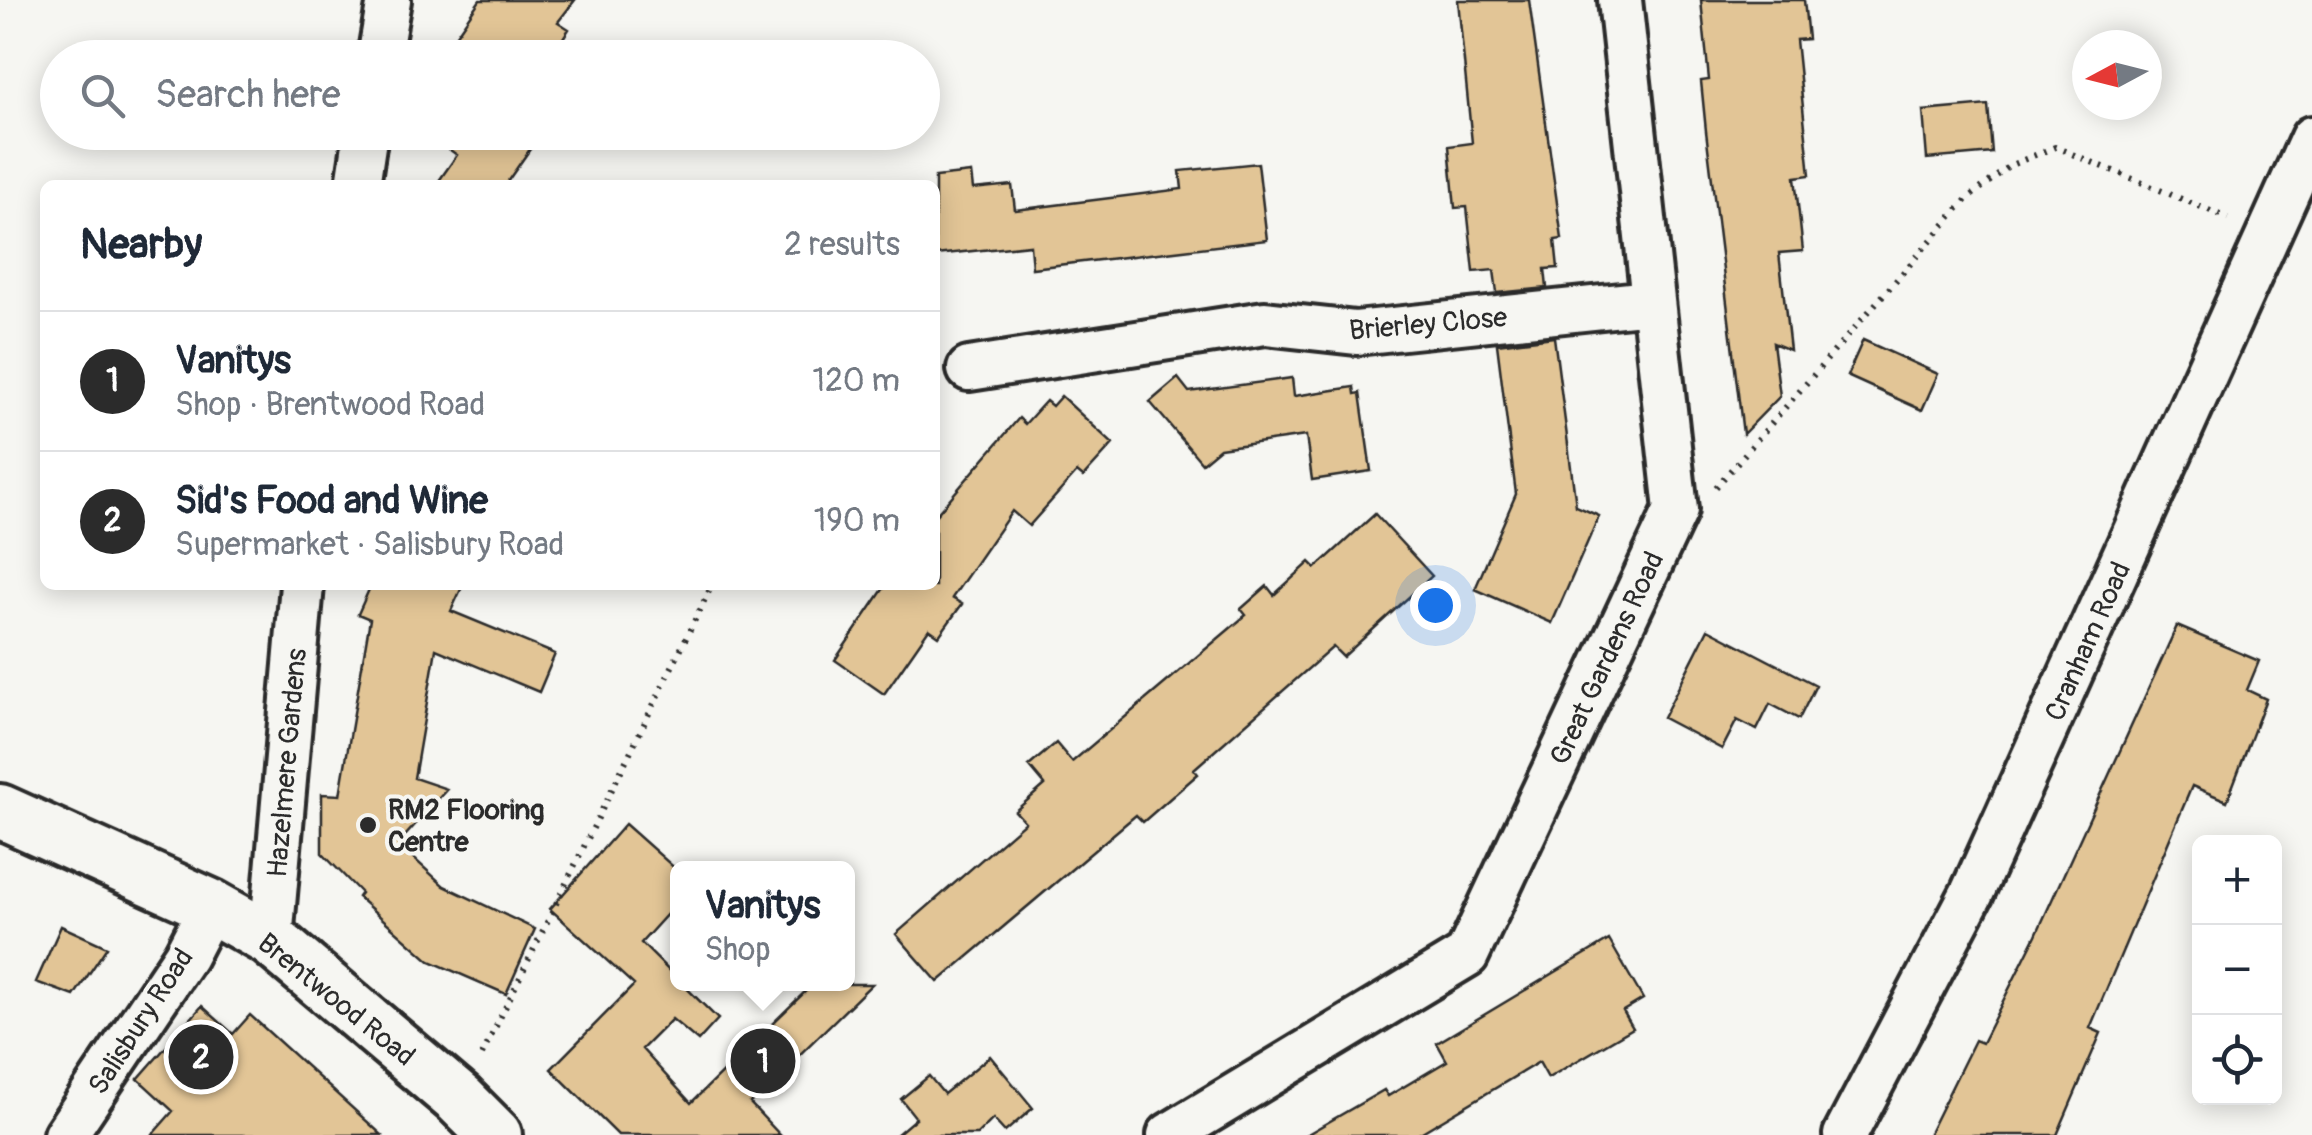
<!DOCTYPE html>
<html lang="en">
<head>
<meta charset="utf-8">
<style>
  body { margin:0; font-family:Pangolin,sans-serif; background:#f2f2f3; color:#1f2937 }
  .controls { position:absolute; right:30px; bottom:30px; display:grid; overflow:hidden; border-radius:15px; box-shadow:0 5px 25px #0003 }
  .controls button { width:90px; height:90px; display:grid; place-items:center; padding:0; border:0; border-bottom:2px solid #e0e1e3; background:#fff; color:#1f2937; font:50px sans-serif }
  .compass { position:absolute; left:2072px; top:30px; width:90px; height:90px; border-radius:50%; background:#fff; box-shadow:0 5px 25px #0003; rotate:263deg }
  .you { position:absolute; left:1435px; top:605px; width:35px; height:35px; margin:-25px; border:8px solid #fff; border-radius:50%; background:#1a73e8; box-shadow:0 0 0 15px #1a73e833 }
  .badge { display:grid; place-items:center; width:65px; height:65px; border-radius:50%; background:#2b2b2b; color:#fff; font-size:32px; font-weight:700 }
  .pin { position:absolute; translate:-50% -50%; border:5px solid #fff; box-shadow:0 2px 10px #0006 }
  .popup { position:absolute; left:670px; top:861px; width:185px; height:130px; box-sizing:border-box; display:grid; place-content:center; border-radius:15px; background:#fff; filter:drop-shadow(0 2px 8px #0005); font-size:32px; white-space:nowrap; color:#747a83 }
  .popup b { font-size:38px; color:#1f2937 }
  .popup::after { content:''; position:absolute; left:50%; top:100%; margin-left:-20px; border:20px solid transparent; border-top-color:#fff }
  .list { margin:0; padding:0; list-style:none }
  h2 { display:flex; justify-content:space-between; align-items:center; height:130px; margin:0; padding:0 40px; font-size:42px }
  h2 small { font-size:32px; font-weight:400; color:#747a83 }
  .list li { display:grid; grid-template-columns:65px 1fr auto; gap:30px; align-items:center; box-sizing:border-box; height:140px; padding:0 40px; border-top:2px solid #e0e1e3 }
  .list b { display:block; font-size:38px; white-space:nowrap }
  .list p { margin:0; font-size:32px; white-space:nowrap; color:#747a83 }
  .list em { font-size:32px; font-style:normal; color:#747a83 }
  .icon { flex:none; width:55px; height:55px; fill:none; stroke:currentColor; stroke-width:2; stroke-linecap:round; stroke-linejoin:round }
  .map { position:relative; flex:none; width:2312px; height:1135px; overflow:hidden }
  .search { position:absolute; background:#fff; box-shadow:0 5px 25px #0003; left:40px; top:40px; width:900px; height:110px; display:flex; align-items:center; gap:25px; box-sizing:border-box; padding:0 35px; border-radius:55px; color:#747a83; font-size:38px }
  .panel { position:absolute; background:#fff; box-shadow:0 5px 25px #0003; left:40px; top:180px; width:900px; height:410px; border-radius:15px }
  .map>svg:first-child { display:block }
  .building { fill:#e2c596; stroke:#2b2b2b; stroke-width:2.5 }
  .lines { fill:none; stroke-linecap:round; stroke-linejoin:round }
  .minor-casing { stroke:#2b2b2b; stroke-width:50 }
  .tertiary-casing { stroke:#2b2b2b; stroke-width:60 }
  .path { stroke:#2b2b2b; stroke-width:6; stroke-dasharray:2.5 8; stroke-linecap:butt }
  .minor { stroke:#f6f6f2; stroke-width:42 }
  .tertiary { stroke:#f6f6f2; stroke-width:52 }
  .poi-dot { fill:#2b2b2b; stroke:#f6f6f2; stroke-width:4 }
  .labels { text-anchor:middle; stroke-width:8; stroke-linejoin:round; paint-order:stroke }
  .street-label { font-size:28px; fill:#2b2b2b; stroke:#f6f6f2 }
  .poi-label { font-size:28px; font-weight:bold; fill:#2b2b2b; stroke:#f6f6f2; text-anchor:start }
</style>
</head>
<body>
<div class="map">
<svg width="2312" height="1135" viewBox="0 0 2312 1135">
  <rect width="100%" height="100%" fill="#f6f6f2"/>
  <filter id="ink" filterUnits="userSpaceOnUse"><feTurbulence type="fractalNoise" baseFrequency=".01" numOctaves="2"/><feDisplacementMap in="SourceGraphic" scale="20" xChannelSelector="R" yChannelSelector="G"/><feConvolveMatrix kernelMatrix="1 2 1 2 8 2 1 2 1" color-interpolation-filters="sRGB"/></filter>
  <g filter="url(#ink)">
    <path class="building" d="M480,0H575L558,22L569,29L550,58H440Z
      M1458,0H1529L1562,239L1555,240L1558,268L1545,269L1547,288L1497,293L1494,270L1474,272L1467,207L1455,208L1449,146L1472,143Z
      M1701,0H1804L1808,39L1796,40L1810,175L1795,177L1803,251L1779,253L1790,350L1773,343L1780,396L1743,434L1706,131L1701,81L1709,80Z
      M1988,105L1992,153L1927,159L1923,111Z
      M425,132H542L505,185H436L457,155Z
      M1258,163L1267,240L1032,268L1030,245L935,255V177L971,173L973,189L1012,185L1015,210L1182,189L1180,171Z
      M1554,337L1576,506L1599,516L1552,623L1475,589L1516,494L1497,344Z
      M1863,340L1938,374L1922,410L1847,376Z
      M1178,378L1189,392L1292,378L1294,396L1354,387L1355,394L1360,393L1371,471L1312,480L1306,436L1220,448L1202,463L1150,402Z
      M1061,396L1113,444L1083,477L1077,472L1029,526L1012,511L952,598L962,604L939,636L929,629L884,694L835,660L886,585L935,586V516L1019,418L1025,424L1046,401L1052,406Z
      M1375,514L1432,576L1343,657L1333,647L1194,769L1198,774L1143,822L1136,815L938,982L896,934L1025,822L1015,811L1045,785L1029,766L1056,743L1072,762L1246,615L1241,609L1267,586L1274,595L1310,562L1316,568Z
      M371,585H463L451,611L555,654L539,692L436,649L414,778L447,789L398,844L444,886L535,929L506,994L430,961L358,897L361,893L322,853V794L340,795L370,619L358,614Z
      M2177,626L2259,661L2247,690L2266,699L2227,801L2192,786L2090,1028L2101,1033L2057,1135H1928L1975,1040L1982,1043L2036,935Z
      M1708,629L1816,685L1799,719L1770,704L1757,730L1737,720L1722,749L1663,718Z
      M625,824L678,871V902L641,943L718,1019L698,1041L672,1019L642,1049L691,1103L813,984H872L750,1103L780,1135H618L551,1069L634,985L550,909Z
      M61,926L107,947L74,996L36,982Z
      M1609,940L1643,999L1623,1011L1633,1028L1548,1078L1539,1062L1417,1135H1306L1384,1090L1388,1096L1447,1061L1437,1043Z
      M202,1006L233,1034L250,1015L382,1135H152L173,1111L138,1079Z
      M990,1056L1033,1108L1005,1132L993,1119L977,1135H896L916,1118L901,1099L929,1076L944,1094Z"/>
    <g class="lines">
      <defs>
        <path id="minor" d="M379,58L389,0
          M358,185L366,132
          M969,369L1265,323L1356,333L1650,302
          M271,940L302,585
          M65,1135L185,956L211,906
          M1169,1135L1467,955L1676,510L1620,0
          M1845,1135L1972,893L2312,138"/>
        <path id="tertiary" d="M0,811L211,906L271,940L460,1100L495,1135"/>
      </defs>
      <use href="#minor" class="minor-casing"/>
      <use href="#tertiary" class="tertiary-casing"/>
      <path class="path" d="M1716,487L1966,200L2011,165L2055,147L2228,218
        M482,1055L712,585"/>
      <use href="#minor" class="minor"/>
      <use href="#tertiary" class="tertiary"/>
    </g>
  </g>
  <circle class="poi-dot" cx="368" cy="825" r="10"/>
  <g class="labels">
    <g class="street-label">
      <text transform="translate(1428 323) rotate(-5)" y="10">Brierley Close</text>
      <text transform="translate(2087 641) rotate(-66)" y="10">Cranham Road</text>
      <text transform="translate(1606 658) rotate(-65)" y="10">Great Gardens Road</text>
      <text transform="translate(286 763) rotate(-85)" y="10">Hazelmere Gardens</text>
      <text transform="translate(337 999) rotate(39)" y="10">Brentwood Road</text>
      <text transform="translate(140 1021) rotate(-57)" y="10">Salisbury Road</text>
    </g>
    <g class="poi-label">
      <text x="388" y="819">RM2 Flooring<tspan x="388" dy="32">Centre</tspan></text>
    </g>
  </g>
</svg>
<div class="controls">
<button>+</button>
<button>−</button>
<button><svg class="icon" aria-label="locate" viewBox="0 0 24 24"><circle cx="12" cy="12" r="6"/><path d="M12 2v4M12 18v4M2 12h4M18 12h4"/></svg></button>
</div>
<svg class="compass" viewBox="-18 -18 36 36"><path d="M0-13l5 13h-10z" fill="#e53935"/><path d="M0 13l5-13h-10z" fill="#747a83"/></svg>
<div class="you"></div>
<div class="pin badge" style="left:763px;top:1061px">1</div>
<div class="popup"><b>Vanitys</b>Shop</div>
<div class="pin badge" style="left:201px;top:1057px">2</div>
<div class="search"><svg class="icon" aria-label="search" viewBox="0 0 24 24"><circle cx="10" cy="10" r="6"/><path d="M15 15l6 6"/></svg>Search here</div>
<section class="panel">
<h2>Nearby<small>2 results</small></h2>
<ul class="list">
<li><span class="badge">1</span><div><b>Vanitys</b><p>Shop · Brentwood Road</p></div><em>120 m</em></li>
<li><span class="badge">2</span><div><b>Sid's Food and Wine</b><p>Supermarket · Salisbury Road</p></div><em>190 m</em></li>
</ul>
</section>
</div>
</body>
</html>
